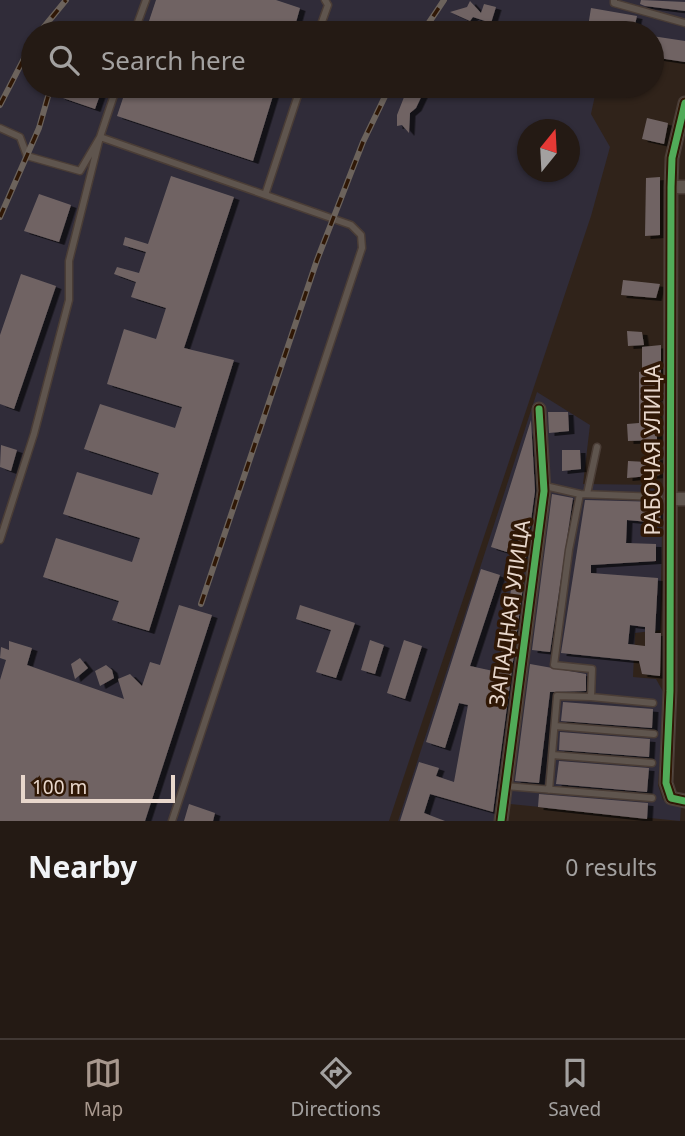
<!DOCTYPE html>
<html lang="en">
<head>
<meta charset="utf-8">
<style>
  body { margin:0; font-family:"Noto Sans",sans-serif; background:#302722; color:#f1f3f6 }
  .compass { position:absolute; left:517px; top:119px; width:63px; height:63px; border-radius:50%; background:#241a14; box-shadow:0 2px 5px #0004; rotate:18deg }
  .scale { position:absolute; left:21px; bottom:18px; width:154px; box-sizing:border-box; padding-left:7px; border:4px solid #e8d7cc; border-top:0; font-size:19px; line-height:24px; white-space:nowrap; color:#e8d7cc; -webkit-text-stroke:5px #301806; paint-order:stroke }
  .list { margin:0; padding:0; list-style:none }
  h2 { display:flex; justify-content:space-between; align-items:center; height:91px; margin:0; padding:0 28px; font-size:30px }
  h2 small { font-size:23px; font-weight:400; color:#a3a1a0 }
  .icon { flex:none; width:38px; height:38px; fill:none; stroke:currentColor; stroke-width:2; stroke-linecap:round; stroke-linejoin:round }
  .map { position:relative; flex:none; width:685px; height:821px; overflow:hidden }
  .search { position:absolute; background:#241a14; box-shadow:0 2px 5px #0004; left:21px; right:21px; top:21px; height:77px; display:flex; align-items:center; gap:18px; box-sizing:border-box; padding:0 24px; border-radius:38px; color:#a3a1a0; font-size:26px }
  .sheet { height:217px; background:#241a14 }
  nav { display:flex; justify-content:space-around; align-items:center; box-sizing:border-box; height:98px; border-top:2px solid #413834; background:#241a14; font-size:19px; color:#a3a1a0 }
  nav a { display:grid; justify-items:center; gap:4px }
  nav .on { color:#a8988e }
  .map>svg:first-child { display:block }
  .industrial { fill:#302c39; fill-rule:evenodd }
  .building { fill:#706464; fill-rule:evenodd; filter:url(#shadow) }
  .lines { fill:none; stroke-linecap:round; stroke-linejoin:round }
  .lane-casing { stroke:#4a3d36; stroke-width:9 }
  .street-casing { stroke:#4a3d36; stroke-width:15 }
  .lane { stroke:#5f554e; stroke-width:6 }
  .street { stroke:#5f554e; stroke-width:12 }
  .rail-casing { stroke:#6c635c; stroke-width:6 }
  .rail { stroke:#301806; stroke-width:3.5; stroke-dasharray:10; stroke-linecap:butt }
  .cycleway-casing { stroke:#301806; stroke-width:11 }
  .cycleway { stroke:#51ab58; stroke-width:7 }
  .labels { text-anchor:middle; stroke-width:7; stroke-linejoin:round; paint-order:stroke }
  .street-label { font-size:21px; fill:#e8d7cc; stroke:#301806 }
</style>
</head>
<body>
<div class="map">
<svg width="685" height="821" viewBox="0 0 685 821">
  <defs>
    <filter id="shadow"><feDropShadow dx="5.5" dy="3" stdDeviation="0" flood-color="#0009"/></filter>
  </defs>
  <rect width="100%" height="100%" fill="#30231a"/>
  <path class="industrial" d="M0,0H685V62L652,57V33H33V86H597L591,114L610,147L591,216L389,821H0ZM528,130H570V172H528Z
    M537,392L590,425L583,484L663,485L660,630L635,633L633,677L656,679L665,695L658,785L663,800L681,807L680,821L510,804L508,821H398Z"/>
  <path class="building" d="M156,0H276L300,8L293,33H145Z
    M641,0L685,2V11L645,6L640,4Z
    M470,1L481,13L484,4L496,7L491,23L473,17L470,21L450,12L467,7Z
    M591,8L637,16L633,33H587Z
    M652,36L685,41V62L652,57Z
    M63,86H103L95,109L60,97Z
    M127,86H276L253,161L117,116Z
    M408,87L413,92L424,91L416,108L410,113L409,133L402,125L397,126V115Z
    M647,118L668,123L664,144L642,139Z
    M171,176L234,197L184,348L234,360L149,631L112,620L119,601L43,577L56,538L132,562L140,538L63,514L77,472L152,495L159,473L84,449L100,404L175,428L182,407L107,384L124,329L156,339L166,308L131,297L136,282L114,274L117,267L139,273L146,252L123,245L125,237L148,244Z
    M660,177V235L645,236L646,178Z
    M39,194L71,205L59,242L24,231Z
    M21,274L56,286L14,409L0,404V335Z
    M623,280L660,284L656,298L621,295Z
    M627,331L642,332L644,345L628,346Z
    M661,345V383H657L659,398H656L657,440L628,441L627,424L639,423V372L642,371V347Z
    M548,412H568L569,431L549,433Z
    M531,420L535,491L526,558L516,555L519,537L513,536L507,552L491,547Z
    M1,445L17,450L11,471L0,467Z
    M562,450H580L581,469L562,471Z
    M659,457L660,475L627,478L628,461L647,462V458Z
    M552,494L573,498L550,652L532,650Z
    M585,500L661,502L660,523L627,520L626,543L656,544V561L591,565V573L658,578L655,633H661L660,676L642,674L639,661L561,653ZM630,625L645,627V646L628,644Z
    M481,569L500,575L470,666L498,672L513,577L524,579L493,812L430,794L424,813L445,821H400L419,762L439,768L436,776L454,782L468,705L459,703L445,748L426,742Z
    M179,605L212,615L145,821H0V680L6,660L0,658L1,647L9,650V641L32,648L27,665L124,699L118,679L130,674L142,686L150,662L160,665Z
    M300,605L355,623L336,678L316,672L331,630L296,619Z
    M370,640L384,645L375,674L361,670Z
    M404,640L422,646L405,699L387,693Z
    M80,658L88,668L75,679L71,664Z
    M530,664L586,674V691L550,692L539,783L515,781Z
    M106,665L112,670L114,678L100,686L95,671Z
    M563,702L653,709L652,728L561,721Z
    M560,732L650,739L649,757L559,750Z
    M559,761L649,768L647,792L556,784Z
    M539,794L648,803L647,819L538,807Z
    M189,804L215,813L213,821H184Z"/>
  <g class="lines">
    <defs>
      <path id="lane" d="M614,0V3L685,23
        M134,33L146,0
        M318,33L328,5L325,0
        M0,128L20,137L27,156L80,171L100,137L351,225L361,235L362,248L172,821
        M265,195L301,86
        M545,486L580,494L569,550L554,665L592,669L591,697L557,696L549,790
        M580,494L659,497
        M587,494L597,447
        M0,540L34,434L69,300V261L100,137L117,86
        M591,697L653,703
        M555,726L654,734
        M552,755L652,763
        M505,786L652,798"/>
      <path id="street" d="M685,103L672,158L671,187L670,691L666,783L671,798L685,801
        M671,187H685
        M670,499H685
        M501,821L544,491L539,409"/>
    </defs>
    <use href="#lane" class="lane-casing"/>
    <use href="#street" class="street-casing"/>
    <use href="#lane" class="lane"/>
    <use href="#street" class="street"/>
    <defs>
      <path id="rail" d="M39,33L66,0
        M67,33L68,30
        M422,33L444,0
        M0,105L33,41
        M0,217L39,128L51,86
        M201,604L317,260L363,142L390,86"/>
    </defs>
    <use href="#rail" class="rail-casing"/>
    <use href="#rail" class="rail"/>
    <defs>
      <path id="cycleway" d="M685,103L672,158L671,187L670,691L666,783L671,798L685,801
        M501,821L544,491L539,409"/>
    </defs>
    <use href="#cycleway" class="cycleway-casing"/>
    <use href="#cycleway" class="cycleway"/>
  </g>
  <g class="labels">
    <g class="street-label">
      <text transform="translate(653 450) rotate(-90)" y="7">РАБОЧАЯ УЛИЦА</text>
      <text transform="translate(510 613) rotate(-82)" y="7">ЗАПАДНАЯ УЛИЦА</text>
    </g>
  </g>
</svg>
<svg class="compass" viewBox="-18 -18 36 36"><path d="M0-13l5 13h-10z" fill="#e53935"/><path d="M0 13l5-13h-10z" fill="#a3a1a0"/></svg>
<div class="scale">100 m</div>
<div class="search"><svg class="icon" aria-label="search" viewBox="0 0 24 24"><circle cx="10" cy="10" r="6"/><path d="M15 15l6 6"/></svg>Search here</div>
</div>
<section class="sheet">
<h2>Nearby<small>0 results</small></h2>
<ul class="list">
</ul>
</section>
<nav>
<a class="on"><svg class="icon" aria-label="map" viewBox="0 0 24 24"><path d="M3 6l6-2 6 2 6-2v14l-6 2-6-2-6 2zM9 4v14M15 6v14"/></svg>Map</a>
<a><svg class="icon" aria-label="directions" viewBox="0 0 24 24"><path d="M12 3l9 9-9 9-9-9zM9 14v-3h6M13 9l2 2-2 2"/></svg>Directions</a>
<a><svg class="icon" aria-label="saved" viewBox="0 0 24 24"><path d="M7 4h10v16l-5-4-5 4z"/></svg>Saved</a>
</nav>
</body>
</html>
